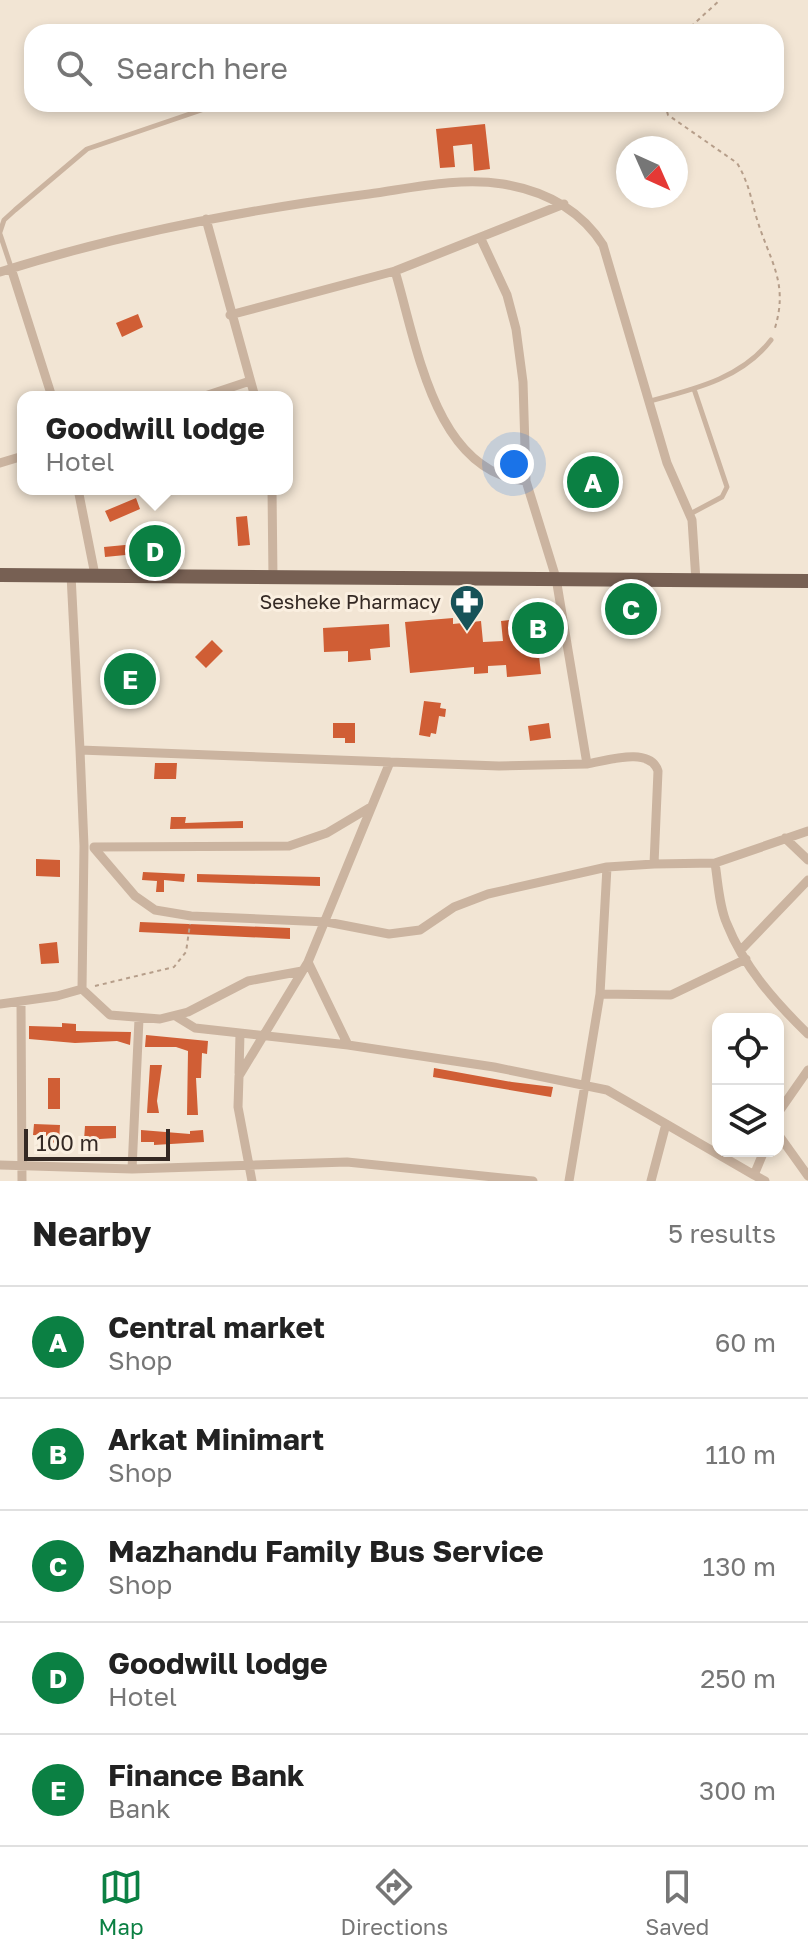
<!DOCTYPE html>
<html lang="en">
<head>
<meta charset="utf-8">
<style>
  body { margin:0; font-family:"Golos Text",sans-serif; background:#f6f6f6; color:#222 }
  .controls { position:absolute; right:24px; bottom:24px; display:grid; overflow:hidden; border-radius:16px; box-shadow:0 4px 12px #0003 }
  .controls button { width:72px; height:72px; display:grid; place-items:center; padding:0; border:0; border-bottom:2px solid #e0e0e0; background:#fff; color:#222; font:40px sans-serif }
  .compass { position:absolute; left:616px; top:136px; width:72px; height:72px; border-radius:50%; background:#fff; box-shadow:0 4px 12px #0003; rotate:135deg }
  .scale { position:absolute; left:24px; bottom:20px; width:146px; box-sizing:border-box; padding-left:8px; border:4px solid #342924; border-top:0; font-size:22px; line-height:28px; white-space:nowrap; color:#342924; -webkit-text-stroke:6px #faefe0; paint-order:stroke }
  .you { position:absolute; left:514px; top:464px; width:28px; height:28px; margin:-20px; border:6px solid #fff; border-radius:50%; background:#1a73e8; box-shadow:0 0 0 12px #1a73e833 }
  .badge { display:grid; place-items:center; width:52px; height:52px; border-radius:50%; background:#0b8043; color:#fff; font-size:26px; font-weight:700 }
  .pin { position:absolute; translate:-50% -50%; border:4px solid #fff; box-shadow:0 2px 8px #0006 }
  .popup { position:absolute; left:17px; top:391px; width:276px; height:104px; box-sizing:border-box; display:grid; place-content:center; border-radius:16px; background:#fff; filter:drop-shadow(0 2px 6px #0005); font-size:26px; white-space:nowrap; color:#767676 }
  .popup b { font-size:30px; color:#222 }
  .popup::after { content:''; position:absolute; left:50%; top:100%; margin-left:-16px; border:16px solid transparent; border-top-color:#fff }
  .list { margin:0; padding:0; list-style:none }
  h2 { display:flex; justify-content:space-between; align-items:center; height:104px; margin:0; padding:0 32px; font-size:34px }
  h2 small { font-size:26px; font-weight:400; color:#767676 }
  .list li { display:grid; grid-template-columns:52px 1fr auto; gap:24px; align-items:center; box-sizing:border-box; height:112px; padding:0 32px; border-top:2px solid #e0e0e0 }
  .list b { display:block; font-size:30px; white-space:nowrap }
  .list p { margin:0; font-size:26px; white-space:nowrap; color:#767676 }
  .list em { font-size:26px; font-style:normal; color:#767676 }
  .icon { flex:none; width:44px; height:44px; fill:none; stroke:currentColor; stroke-width:2; stroke-linecap:round; stroke-linejoin:round }
  .map { position:relative; flex:none; width:808px; height:1181px; overflow:hidden }
  .search { position:absolute; background:#fff; box-shadow:0 4px 12px #0003; left:24px; right:24px; top:24px; height:88px; display:flex; align-items:center; gap:20px; box-sizing:border-box; padding:0 28px; border-radius:24px; color:#767676; font-size:30px }
  .sheet { height:664px; background:#fff }
  nav { display:flex; justify-content:space-around; align-items:center; box-sizing:border-box; height:112px; border-top:2px solid #e0e0e0; background:#fff; font-size:22px; color:#767676 }
  nav a { display:grid; justify-items:center; gap:4px }
  nav .on { color:#0b8043 }
  .map>svg:first-child { display:block }
  .building { fill:#d05e35 }
  .lines { fill:none; stroke-linecap:round; stroke-linejoin:round }
  .path { stroke:#b69e8a; stroke-width:2; stroke-dasharray:4 4; stroke-linecap:butt }
  .lane { stroke:#cbb4a0; stroke-width:5 }
  .street { stroke:#cbb4a0; stroke-width:9 }
  .primary { stroke:#776053; stroke-width:14 }
  .labels { text-anchor:middle; stroke-width:6; stroke-linejoin:round; paint-order:stroke }
  .poi-label { font-size:20px; fill:#342924; stroke:#faefe0; text-anchor:end }
</style>
</head>
<body>
<div class="map">
<svg width="808" height="1181" viewBox="0 0 808 1181">
  <rect width="100%" height="100%" fill="#f2e5d4"/>
  <path class="building" d="M485,124L490,169L474,171L472,144L453,146L455,167L440,168L436,129Z
    M138,314L143,327L122,337L116,323Z
    M136,498L140,509L110,522L105,511Z
    M247,516L250,545L238,546L236,517Z
    M156,542V552L105,557L104,547Z
    M549,615L552,636L537,638L541,674L507,677L506,665L488,666V673L474,674V667L410,673L405,622L453,618V624L481,621L483,642L503,641L501,621Z
    M389,624L390,647L370,649L371,660L348,662V651L324,652L323,628Z
    M212,640L223,651L206,668L195,657Z
    M131,659L138,688L110,695L107,684L122,680L118,663Z
    M424,701L441,703L440,708L446,709L445,717L439,716L436,734L431,733L430,737L419,735Z
    M333,723H355V743H345V738H333Z
    M549,723L551,738L530,741L528,726Z
    M155,763H177L176,779H154Z
    M171,817H186L185,823L243,821V828L170,829Z
    M36,859L60,860V877L36,876Z
    M143,872L185,874L184,882L164,880V892H156L157,881L142,880Z
    M197,874L320,877V886L197,882Z
    M140,922L290,928V939L139,932Z
    M57,942L59,963L41,964L39,944Z
    M62,1023L76,1024V1031L131,1032L130,1045L117,1041L75,1043L29,1039V1026L62,1027Z
    M146,1035L208,1041L207,1054L202,1053L201,1078H196L198,1115H187L188,1051L176,1047H145Z
    M150,1065H162L157,1101L159,1113H147Z
    M434,1068L512,1082L553,1087L551,1097L433,1077Z
    M48,1078H60V1109H48Z
    M34,1124L60,1125L59,1143L48,1142L49,1136L33,1135Z
    M85,1126H116V1138L84,1140Z
    M141,1130L190,1134V1131L203,1130L204,1142L154,1145V1142H141Z"/>
  <g class="lines">
    <path class="path" d="M685,32L720,0
      M665,104L668,115L737,163C748,181 751,198 756,216C769,261 790,282 774,331
      M95,986L174,967L186,952L190,924"/>
    <path class="lane" d="M0,232L4,220L15,210L87,149L219,104
      M0,234L11,267
      M650,401C695,389 742,378 771,340
      M690,514L722,497L727,487L694,389"/>
    <path class="street" d="M206,219L255,397
      M481,239L507,295L516,329L523,382L526,481L556,578L587,764C606,761 650,746 658,771L654,864L607,867L600,994L569,1181
      M11,268L52,397
      M395,271C417,344 434,472 526,481
      M0,272C120,234 244,210 369,194C412,188 459,177 503,184C545,191 580,209 603,245L667,463L692,520L696,581
      M230,315L395,271L564,204
      M202,397L250,381
      M0,463L23,456
      M78,489L95,575
      M272,489L273,578
      M71,575L80,750L390,762L308,962L239,1076L238,1107L252,1181
      M390,762L499,766L587,764
      M785,838L808,860
      M94,847L289,846L327,833L369,808
      M94,848L135,896L155,910L191,916L327,922L389,934L420,930L454,907L488,894L607,867
      M715,863C718,882 719,906 727,924C744,967 775,1002 808,1034
      M654,864L715,863L808,831
      M740,951L808,880
      M308,962L348,1045L494,1067L607,1090L666,1124
      M82,989L110,1015L160,1019L188,1012L248,981L302,971
      M600,994L671,995L746,959
      M21,1002L22,1181
      M0,1004L57,996L82,989L84,846L80,750
      M177,1017L195,1028L348,1045
      M239,1073L240,1033
      M778,1113L808,1070
      M778,1134L808,1176
      M0,1165L132,1169L347,1162L533,1181
      M132,1169L139,1019
      M754,1175L765,1181
      M651,1181L666,1124L754,1175L764,1151"/>
    <path class="primary" d="M0,575L808,581"/>
  </g>
  <defs>
    <symbol id="pharmacy-pin" viewBox="-11 -11 22 30"><path d="M0 17L-7.5 6A9.5 9.5 0 1 1 7.5 6Z" fill="#175258" stroke="#faefe0"/><path d="M-2-6h4v4h4v4h-4v4h-4v-4h-4v-4h4Z" fill="#fff"/></symbol>
  </defs>
  <g fill-rule="evenodd">
    <use href="#pharmacy-pin" x="447" y="582" width="40" height="54"/>
  </g>
  <g class="labels">
    <g class="poi-label">
      <text x="441" y="609">Sesheke Pharmacy</text>
    </g>
  </g>
</svg>
<div class="controls">
<button><svg class="icon" aria-label="locate" viewBox="0 0 24 24"><circle cx="12" cy="12" r="6"/><path d="M12 2v4M12 18v4M2 12h4M18 12h4"/></svg></button>
<button><svg class="icon" aria-label="layers" viewBox="0 0 24 24"><path d="M12 4l9 5-9 5-9-5zM3 14l9 5 9-5"/></svg></button>
</div>
<svg class="compass" viewBox="-18 -18 36 36"><path d="M0-13l5 13h-10z" fill="#e53935"/><path d="M0 13l5-13h-10z" fill="#767676"/></svg>
<div class="scale">100 m</div>
<div class="you"></div>
<div class="pin badge" style="left:593px;top:482px">A</div>
<div class="pin badge" style="left:538px;top:628px">B</div>
<div class="pin badge" style="left:631px;top:609px">C</div>
<div class="pin badge" style="left:155px;top:551px">D</div>
<div class="popup"><b>Goodwill lodge</b>Hotel</div>
<div class="pin badge" style="left:130px;top:679px">E</div>
<div class="search"><svg class="icon" aria-label="search" viewBox="0 0 24 24"><circle cx="10" cy="10" r="6"/><path d="M15 15l6 6"/></svg>Search here</div>
</div>
<section class="sheet">
<h2>Nearby<small>5 results</small></h2>
<ul class="list">
<li><span class="badge">A</span><div><b>Central market</b><p>Shop</p></div><em>60 m</em></li>
<li><span class="badge">B</span><div><b>Arkat Minimart</b><p>Shop</p></div><em>110 m</em></li>
<li><span class="badge">C</span><div><b>Mazhandu Family Bus Service</b><p>Shop</p></div><em>130 m</em></li>
<li><span class="badge">D</span><div><b>Goodwill lodge</b><p>Hotel</p></div><em>250 m</em></li>
<li><span class="badge">E</span><div><b>Finance Bank</b><p>Bank</p></div><em>300 m</em></li>
</ul>
</section>
<nav>
<a class="on"><svg class="icon" aria-label="map" viewBox="0 0 24 24"><path d="M3 6l6-2 6 2 6-2v14l-6 2-6-2-6 2zM9 4v14M15 6v14"/></svg>Map</a>
<a><svg class="icon" aria-label="directions" viewBox="0 0 24 24"><path d="M12 3l9 9-9 9-9-9zM9 14v-3h6M13 9l2 2-2 2"/></svg>Directions</a>
<a><svg class="icon" aria-label="saved" viewBox="0 0 24 24"><path d="M7 4h10v16l-5-4-5 4z"/></svg>Saved</a>
</nav>
</body>
</html>
